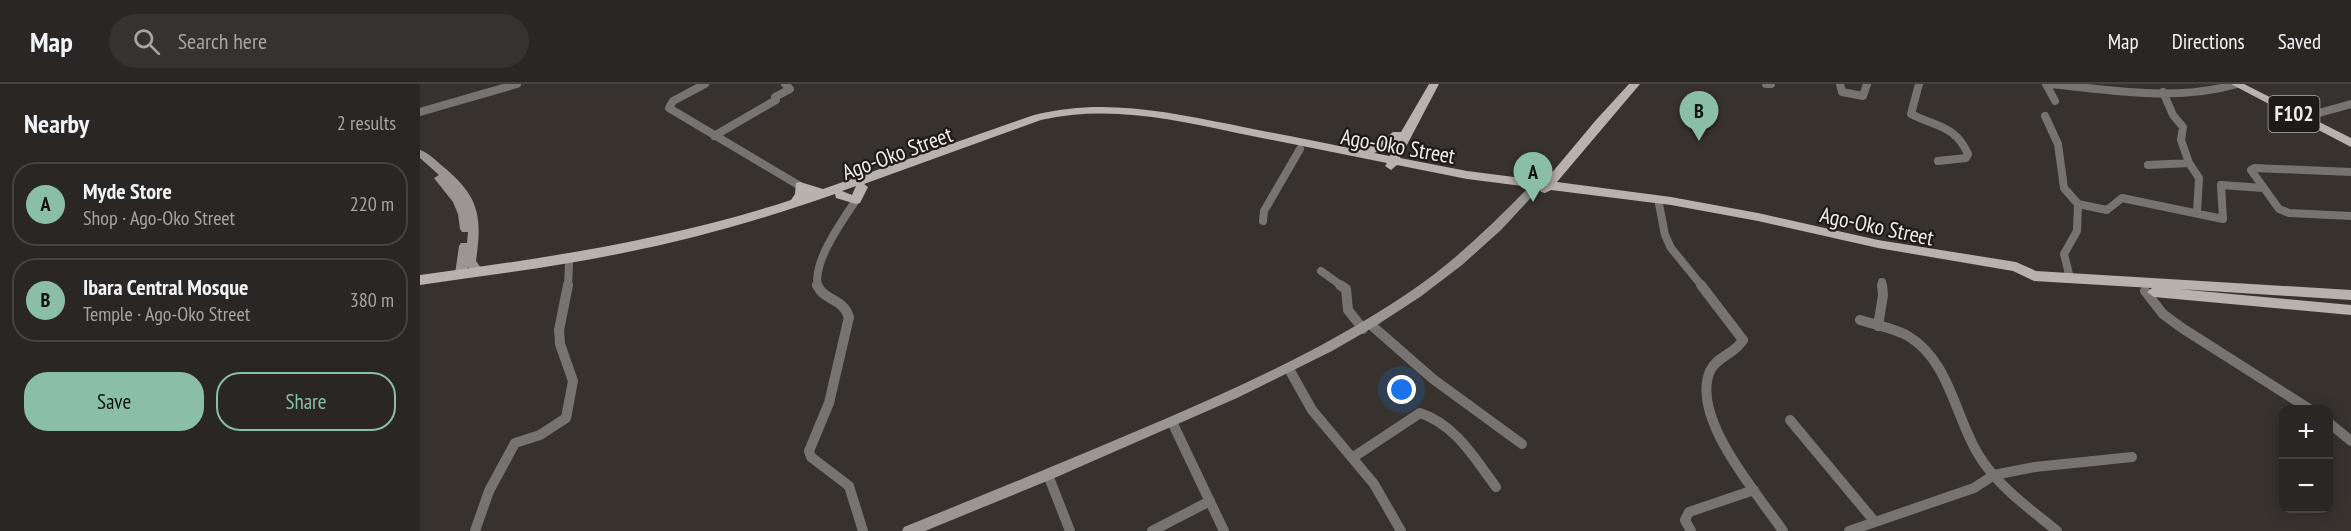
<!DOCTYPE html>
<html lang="en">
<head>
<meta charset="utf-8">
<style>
  body { margin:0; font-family:"PT Sans Narrow",sans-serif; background:#363230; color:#f1f3f6 }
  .controls { position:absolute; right:18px; bottom:18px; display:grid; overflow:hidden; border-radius:12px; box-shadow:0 3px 15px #0003 }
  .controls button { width:54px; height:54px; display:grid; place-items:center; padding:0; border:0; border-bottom:2px solid #464341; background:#2a2623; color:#f1f3f6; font:30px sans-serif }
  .you { position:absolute; left:982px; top:306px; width:21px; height:21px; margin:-15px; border:4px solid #fff; border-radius:50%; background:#1a73e8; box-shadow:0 0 0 9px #1a73e833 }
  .badge { display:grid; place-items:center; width:39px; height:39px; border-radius:50%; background:#8abfa5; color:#111; font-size:20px; font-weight:700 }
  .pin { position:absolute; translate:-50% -50px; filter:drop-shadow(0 2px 3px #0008) }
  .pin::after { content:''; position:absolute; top:32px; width:21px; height:18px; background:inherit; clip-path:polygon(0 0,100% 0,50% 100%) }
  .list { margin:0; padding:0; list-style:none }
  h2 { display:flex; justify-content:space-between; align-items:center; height:78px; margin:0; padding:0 24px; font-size:26px }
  h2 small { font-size:20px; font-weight:400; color:#a5a5a6 }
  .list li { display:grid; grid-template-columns:39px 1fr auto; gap:18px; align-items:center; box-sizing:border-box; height:84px; margin:0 12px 12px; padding:0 12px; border:2px solid #464341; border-radius:24px }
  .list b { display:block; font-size:22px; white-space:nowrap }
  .list p { margin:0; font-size:20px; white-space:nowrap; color:#a5a5a6 }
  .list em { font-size:20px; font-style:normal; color:#a5a5a6 }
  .actions { display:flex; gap:12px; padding:18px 24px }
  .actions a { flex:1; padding:14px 0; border:2px solid #8abfa5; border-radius:24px; text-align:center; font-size:21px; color:#8abfa5 }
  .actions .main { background:#8abfa5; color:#111 }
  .icon { flex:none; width:33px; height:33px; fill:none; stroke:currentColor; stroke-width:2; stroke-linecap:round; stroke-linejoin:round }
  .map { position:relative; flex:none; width:1931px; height:447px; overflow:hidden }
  header { display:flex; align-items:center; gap:36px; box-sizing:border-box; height:84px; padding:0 30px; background:#2a2623; border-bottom:2px solid #464341 }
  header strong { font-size:28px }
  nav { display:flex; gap:33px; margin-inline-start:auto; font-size:21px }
  .search { width:420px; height:54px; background:#363230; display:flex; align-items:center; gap:15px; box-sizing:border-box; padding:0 21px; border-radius:33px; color:#a5a5a6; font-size:22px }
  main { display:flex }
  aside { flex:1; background:#2a2623 }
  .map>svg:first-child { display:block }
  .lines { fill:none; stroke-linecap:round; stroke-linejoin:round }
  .street-far1 { stroke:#767371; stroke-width:8 }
  .street { stroke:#767371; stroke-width:10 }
  .secondary { fill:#9b9694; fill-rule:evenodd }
  .primary { fill:#b8b1ae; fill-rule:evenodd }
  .labels { text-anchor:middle; stroke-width:4.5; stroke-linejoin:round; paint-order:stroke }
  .shield { fill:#1d1b19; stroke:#b1adab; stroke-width:1.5 }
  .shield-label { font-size:21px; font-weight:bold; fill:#f0ecea }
  .street-label { font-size:22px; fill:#f0ecea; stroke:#1d1b19 }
</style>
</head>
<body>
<header>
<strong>Map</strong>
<div class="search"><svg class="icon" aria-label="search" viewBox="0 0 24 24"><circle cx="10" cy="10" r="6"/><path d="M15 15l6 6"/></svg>Search here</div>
<nav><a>Map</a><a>Directions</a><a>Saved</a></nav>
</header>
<main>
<aside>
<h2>Nearby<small>2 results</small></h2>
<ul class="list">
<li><span class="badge">A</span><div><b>Myde Store</b><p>Shop · Ago-Oko Street</p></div><em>220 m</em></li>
<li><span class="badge">B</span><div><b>Ibara Central Mosque</b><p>Temple · Ago-Oko Street</p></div><em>380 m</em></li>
</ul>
<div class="actions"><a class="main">Save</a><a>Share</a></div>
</aside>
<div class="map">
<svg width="1931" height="447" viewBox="0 0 1931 447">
  <rect width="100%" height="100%" fill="#38322f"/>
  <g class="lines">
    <path class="street-far1" d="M285,0L253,17L249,24L380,102
      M1346,0H1351
      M1420,0L1422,8L1443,12L1447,0
      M1499,0L1491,30C1516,43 1535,41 1548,70L1546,74L1518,77
      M1626,0L1635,17
      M1630,0C1692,6 1756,18 1817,0
      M0,28L97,0
      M1625,32L1638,60L1644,104L1658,120L1687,126L1702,114L1803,135L1801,101L1843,104
      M1888,32L1931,20
      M294,52L356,16L355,13L370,5L365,0
      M1769,79L1779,94L1777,129
      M1728,81L1769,79L1761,56L1763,43L1753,31L1743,8
      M1931,88L1834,84L1831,86L1859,125L1869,129L1931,132
      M1239,120L1245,151L1251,164L1282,202
      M843,137L844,127L880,65
      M901,187L922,202
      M1650,194L1644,170L1657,147L1658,120
      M1462,198V202
      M148,202L149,180
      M398,202C392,178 423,136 436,116"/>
    <path class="street" d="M397,201C405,218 422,213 429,233L409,319L389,367L391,373L429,402L443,447
      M920,201L926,205L928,226L943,245
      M1281,201L1323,256C1315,270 1296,273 1290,287C1270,334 1338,410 1363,447
      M1725,207L1743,230L1762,244L1891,326
      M1440,236C1456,241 1474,244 1488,252C1529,276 1535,332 1558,370C1577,402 1609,424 1637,447
      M950,240L1013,295L1102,360
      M1458,242L1463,211L1462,201
      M869,285L892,326L954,400L981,447
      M1370,336L1455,438
      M752,338L804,447
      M1908,338L1931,357
      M932,374L1000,329C1035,340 1055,375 1076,403
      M628,391L650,447
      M55,447L69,407L95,359L120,351L146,334L153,297L140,260L139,246L148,201
      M732,447L790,417
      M1271,447L1265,436L1269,428L1334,406
      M1429,447L1554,404L1574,391L1615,383L1712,373"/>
    <path class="secondary" d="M0,66C10,69 18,79 26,85C60,114 62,134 56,177L64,188L62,191H54L48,183L45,193L41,194L35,190L39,162L41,159H47L48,148H42L40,145L38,130L33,118L14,94L19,91L0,74Z
      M1114,100L1119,104L1118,106L1081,146L1042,181L1000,213L957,241L912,267L817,314L632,395L505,447H482L484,443C571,408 658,372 745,335C830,298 915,259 991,207C1035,177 1073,140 1110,102Z"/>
    <path class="primary" d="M1009,0H1019L980,74L1047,87L1125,97L1176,36L1209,0H1220L1137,98L1251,113L1338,129L1458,156L1596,178L1616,187L1931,206V216L1758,205L1931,221V231L1734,213L1727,208L1732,204L1614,197L1593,187L1458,164L1338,137L1251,121L1131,106L1125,109L1121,108L1119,104L1047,95L977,81L971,86L965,82L967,79C917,69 867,59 817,49C751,35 688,21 621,36L444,100L448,103L440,119L436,120L416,114L415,110C346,134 275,155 203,169C136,183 68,191 0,201V191C126,174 249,156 371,116L375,110L376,99L380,98L403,105L614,31C681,14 743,27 809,40C852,49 896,57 939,66L960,58L973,48H981ZM976,57L970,72L954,69L968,64ZM436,102L432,111L422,107Z
      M1811,0H1824L1931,54V63Z"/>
  </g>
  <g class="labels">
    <rect class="shield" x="1848.5" y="12" width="51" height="36" rx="4.5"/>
    <g class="shield-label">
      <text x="1874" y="37">F102</text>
    </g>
    <g class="street-label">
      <text transform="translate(978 62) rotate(10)" y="8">Ago-Oko Street</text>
      <text transform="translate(477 69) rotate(-20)" y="8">Ago-Oko Street</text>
      <text transform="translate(1457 142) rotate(12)" y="8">Ago-Oko Street</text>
    </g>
  </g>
</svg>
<div class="controls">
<button>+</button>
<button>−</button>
</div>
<div class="you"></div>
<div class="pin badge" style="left:1113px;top:118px">A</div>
<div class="pin badge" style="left:1279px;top:57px">B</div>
</div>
</main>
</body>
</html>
